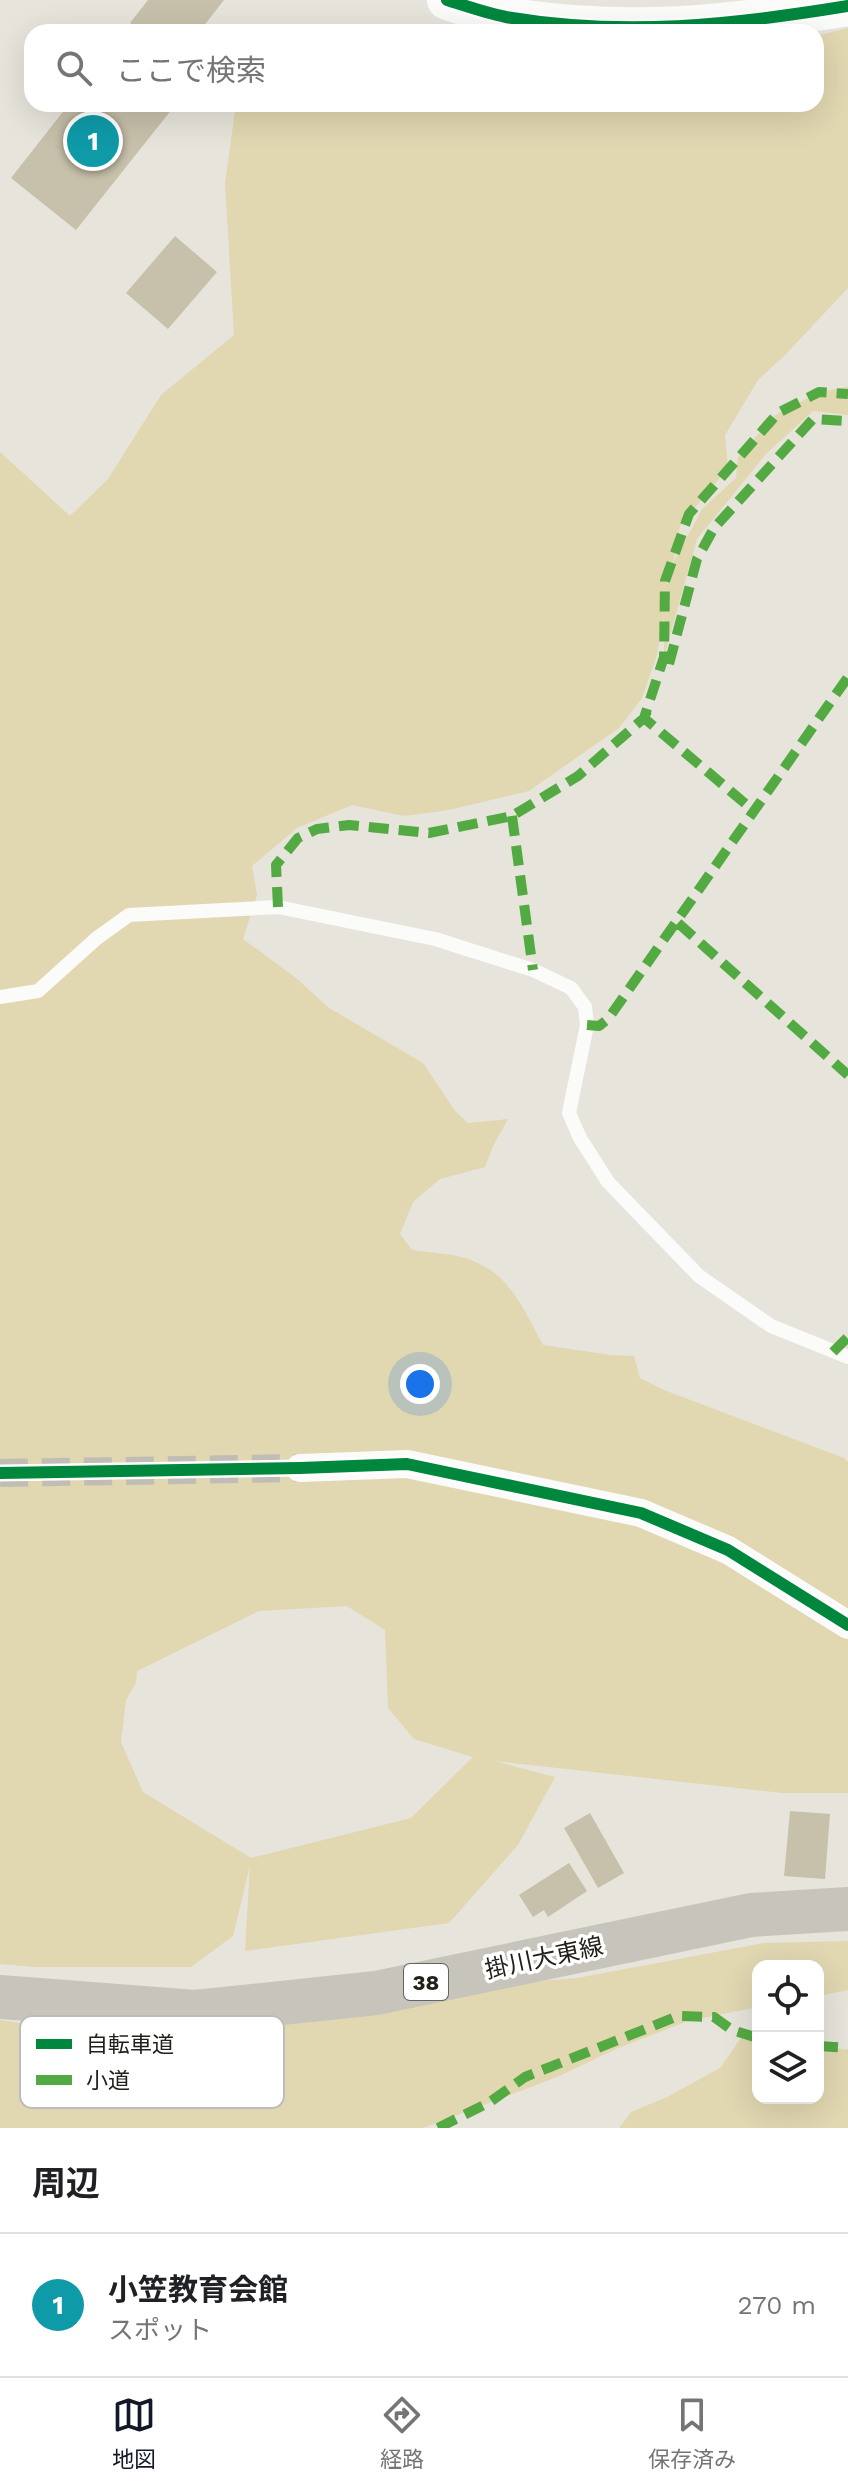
<!DOCTYPE html>
<html lang="ja">
<head>
<meta charset="utf-8">
<style>
  body { margin:0; font-family:"Work Sans","Noto Sans JP",sans-serif; background:#f2f2f2; color:#202124 }
  .controls { position:absolute; right:24px; bottom:24px; display:grid; overflow:hidden; border-radius:16px; box-shadow:0 8px 32px #0002 }
  .controls button { width:72px; height:72px; display:grid; place-items:center; padding:0; border:0; border-bottom:2px solid #e0e0e0; background:#fff; color:#202124; font:40px sans-serif }
  .you { position:absolute; left:420px; top:1384px; width:28px; height:28px; margin:-20px; border:6px solid #fff; border-radius:50%; background:#1a73e8; box-shadow:0 0 0 12px #1a73e833 }
  .badge { display:grid; place-items:center; width:52px; height:52px; border-radius:50%; background:#111827; color:#fff; font-size:26px; font-weight:700 }
  .pin { position:absolute; translate:-50% -50%; border:4px solid #fff; box-shadow:0 2px 8px #0006 }
  .list { margin:0; padding:0; list-style:none }
  h2 { display:flex; justify-content:space-between; align-items:center; height:104px; margin:0; padding:0 32px; font-size:34px }
  h2 small { font-size:26px; font-weight:400; color:#757577 }
  .list li { display:grid; grid-template-columns:52px 1fr auto; gap:24px; align-items:center; box-sizing:border-box; height:144px; padding:0 32px; border-top:2px solid #e0e0e0 }
  .list b { display:block; font-size:30px; white-space:nowrap }
  .list p { margin:0; font-size:26px; white-space:nowrap; color:#757577 }
  .list em { font-size:26px; font-style:normal; color:#757577 }
  .icon { flex:none; width:44px; height:44px; fill:none; stroke:currentColor; stroke-width:2; stroke-linecap:round; stroke-linejoin:round }
  .map { position:relative; flex:none; width:848px; height:2128px; overflow:hidden }
  .search { position:absolute; background:#fff; box-shadow:0 8px 32px #0002; left:24px; right:24px; top:24px; height:88px; display:flex; align-items:center; gap:20px; box-sizing:border-box; padding:0 28px; border-radius:24px; color:#757577; font-size:30px }
  .sheet { height:248px; background:#fff }
  nav { display:flex; justify-content:space-around; align-items:center; box-sizing:border-box; height:112px; border-top:2px solid #e0e0e0; background:#fff; font-size:22px; color:#757577 }
  nav a { display:grid; justify-items:center; gap:4px }
  nav .on { color:#111827 }
  .map>svg:first-child { display:block }
  .green { fill:#e1d7b1; fill-rule:evenodd }
  .building { fill:#c7c0aa }
  .lines { fill:none; stroke-linecap:round; stroke-linejoin:round }
  .street-tunnel { stroke:#c0bdb4; stroke-width:28; stroke-dasharray:28 14; stroke-linecap:butt }
  .lane { stroke:#fbfbfa; stroke-width:14 }
  .street { stroke:#fbfbfa; stroke-width:28 }
  .secondary { stroke:#fbfbfa; stroke-width:40 }
  .primary { stroke:#c6c4bb; stroke-width:44 }
  .quiet { stroke:#53aa42; stroke-width:10; stroke-dasharray:20 10; stroke-linecap:butt }
  .cycleway-casing { stroke:#fff; stroke-width:17 }
  .cycleway { stroke:#00873e; stroke-width:12 }
  .labels { text-anchor:middle; stroke-width:7; stroke-linejoin:round; paint-order:stroke }
  .shield { fill:#fff; stroke:#64635f; stroke-width:2 }
  .shield-label { font-size:22px; font-weight:bold; fill:#22201a }
  .street-label { font-size:24px; fill:#22201a; stroke:#fff }
  .key { fill:#fff; stroke:#bdbcba; stroke-width:2 }
  .key-label { font-size:22px; fill:#22201a }
</style>
</head>
<body>
<div class="map">
<svg width="848" height="2128" viewBox="0 0 848 2128">
  <rect width="100%" height="100%" fill="#e7e4db"/>
  <path class="green" d="M848,28V288L785,355L758,380L725,435L728,468L680,526L673,563L702,509L736,478L738,457L774,416L819,392L848,387V415L813,411L766,454L697,539L664,657V617L656,658L642,698L619,728L529,791L449,810L404,816L352,805L297,828L252,866L257,895L243,939L296,978L329,1008L423,1063L455,1111L468,1123L508,1119L493,1146L485,1167L440,1179L413,1202L400,1234L412,1250C430,1253 451,1253 468,1259C510,1273 523,1309 543,1345L611,1355L634,1356L640,1378L664,1390L844,1458L848,1462V1793H782L494,1761L555,1777L518,1845L449,1923L245,1951L250,1865L233,1936L191,1967H34L0,1964V452L70,516L108,479L161,395L234,335L225,183L236,104H816V36ZM347,1606L385,1630L388,1708L414,1739L473,1757L411,1818L251,1858L143,1792L121,1742L126,1700L136,1683L137,1671L259,1611Z
    M848,1941V1990L818,1996V1966H758V2007L688,2021L616,2049L557,2077L423,2128H0V2020L60,2029L305,2000L577,1978L764,1943Z
    M741,2038L758,2039V2098H818V2045L848,2050V2128H619L631,2112L667,2097L720,2068Z"/>
  <path class="building" d="M148,0H224L199,32H141L130,23Z
    M69,104H176L76,230L11,178Z
    M175,236L217,272L168,329L126,293Z
    M790,1811L830,1814L825,1879L784,1876Z
    M590,1813L624,1873L598,1888L564,1828Z
    M569,1863L587,1891L548,1917L544,1910L533,1917L519,1895Z"/>
  <g class="lines">
    <path class="street-tunnel" d="M0,1473L300,1468"/>
    <path class="lane" d="M0,997L38,991L97,938L129,915L278,907L435,939L533,970L571,988L585,1007L587,1025L569,1113L580,1138L608,1182L699,1276L771,1326L848,1357"/>
    <path class="street" d="M300,1468L407,1464L641,1513L728,1550L848,1625"/>
    <path class="secondary" d="M447,0C466,6 486,13 506,17C624,37 732,25 848,6"/>
    <path class="primary" d="M0,1997L195,2012L376,1993L751,1915L848,1909"/>
    <path class="quiet" d="M669,664L697,559L714,528L813,419L848,421
      M647,711L644,718L754,811
      M512,816L533,970
      M278,907L276,865L298,838L317,829L349,825L429,833L512,816L578,776L644,718L664,657L665,581L689,514L778,413L819,392L848,394
      M678,923L848,1075
      M587,1025L599,1026L608,1019L848,677
      M833,1352L848,1337
      M818,2046L848,2048
      M438,2128L490,2102L525,2077L678,2016L714,2017L732,2030L758,2038"/>
    <defs>
      <path id="cycleway" d="M447,0C466,6 486,13 506,17C624,37 732,25 848,6
        M0,1473L300,1468L407,1464L641,1513L728,1550L848,1625"/>
    </defs>
    <use href="#cycleway" class="cycleway-casing"/>
    <use href="#cycleway" class="cycleway"/>
  </g>
  <g class="labels">
    <rect class="shield" x="404" y="1964" width="44" height="36" rx="6"/>
    <g class="shield-label">
      <text x="426" y="1990">38</text>
    </g>
    <g class="street-label">
      <text transform="translate(544 1958) rotate(-12)" y="8">掛川大東線</text>
    </g>
  </g>
  <rect x="20" y="2016" width="264" height="92" rx="12" class="key"/>
  <rect x="36" y="2039" width="36" height="10" fill="#00873e"/>
  <rect x="36" y="2075" width="36" height="10" fill="#53aa42"/>
  <g class="key-label">
    <text x="86" y="2052">自転車道</text>
    <text x="86" y="2088">小道</text>
  </g>
</svg>
<div class="controls">
<button><svg class="icon" aria-label="locate" viewBox="0 0 24 24"><circle cx="12" cy="12" r="6"/><path d="M12 2v4M12 18v4M2 12h4M18 12h4"/></svg></button>
<button><svg class="icon" aria-label="layers" viewBox="0 0 24 24"><path d="M12 4l9 5-9 5-9-5zM3 14l9 5 9-5"/></svg></button>
</div>
<div class="you"></div>
<div class="pin badge" style="left:93px;top:141px;background:#0f9aa8">1</div>
<div class="search"><svg class="icon" aria-label="search" viewBox="0 0 24 24"><circle cx="10" cy="10" r="6"/><path d="M15 15l6 6"/></svg>ここで検索</div>
</div>
<section class="sheet">
<h2>周辺<small></small></h2>
<ul class="list">
<li><span class="badge" style="background:#0f9aa8">1</span><div><b>小笠教育会館</b><p>スポット</p></div><em>270 m</em></li>
</ul>
</section>
<nav>
<a class="on"><svg class="icon" aria-label="map" viewBox="0 0 24 24"><path d="M3 6l6-2 6 2 6-2v14l-6 2-6-2-6 2zM9 4v14M15 6v14"/></svg>地図</a>
<a><svg class="icon" aria-label="directions" viewBox="0 0 24 24"><path d="M12 3l9 9-9 9-9-9zM9 14v-3h6M13 9l2 2-2 2"/></svg>経路</a>
<a><svg class="icon" aria-label="saved" viewBox="0 0 24 24"><path d="M7 4h10v16l-5-4-5 4z"/></svg>保存済み</a>
</nav>
</body>
</html>
